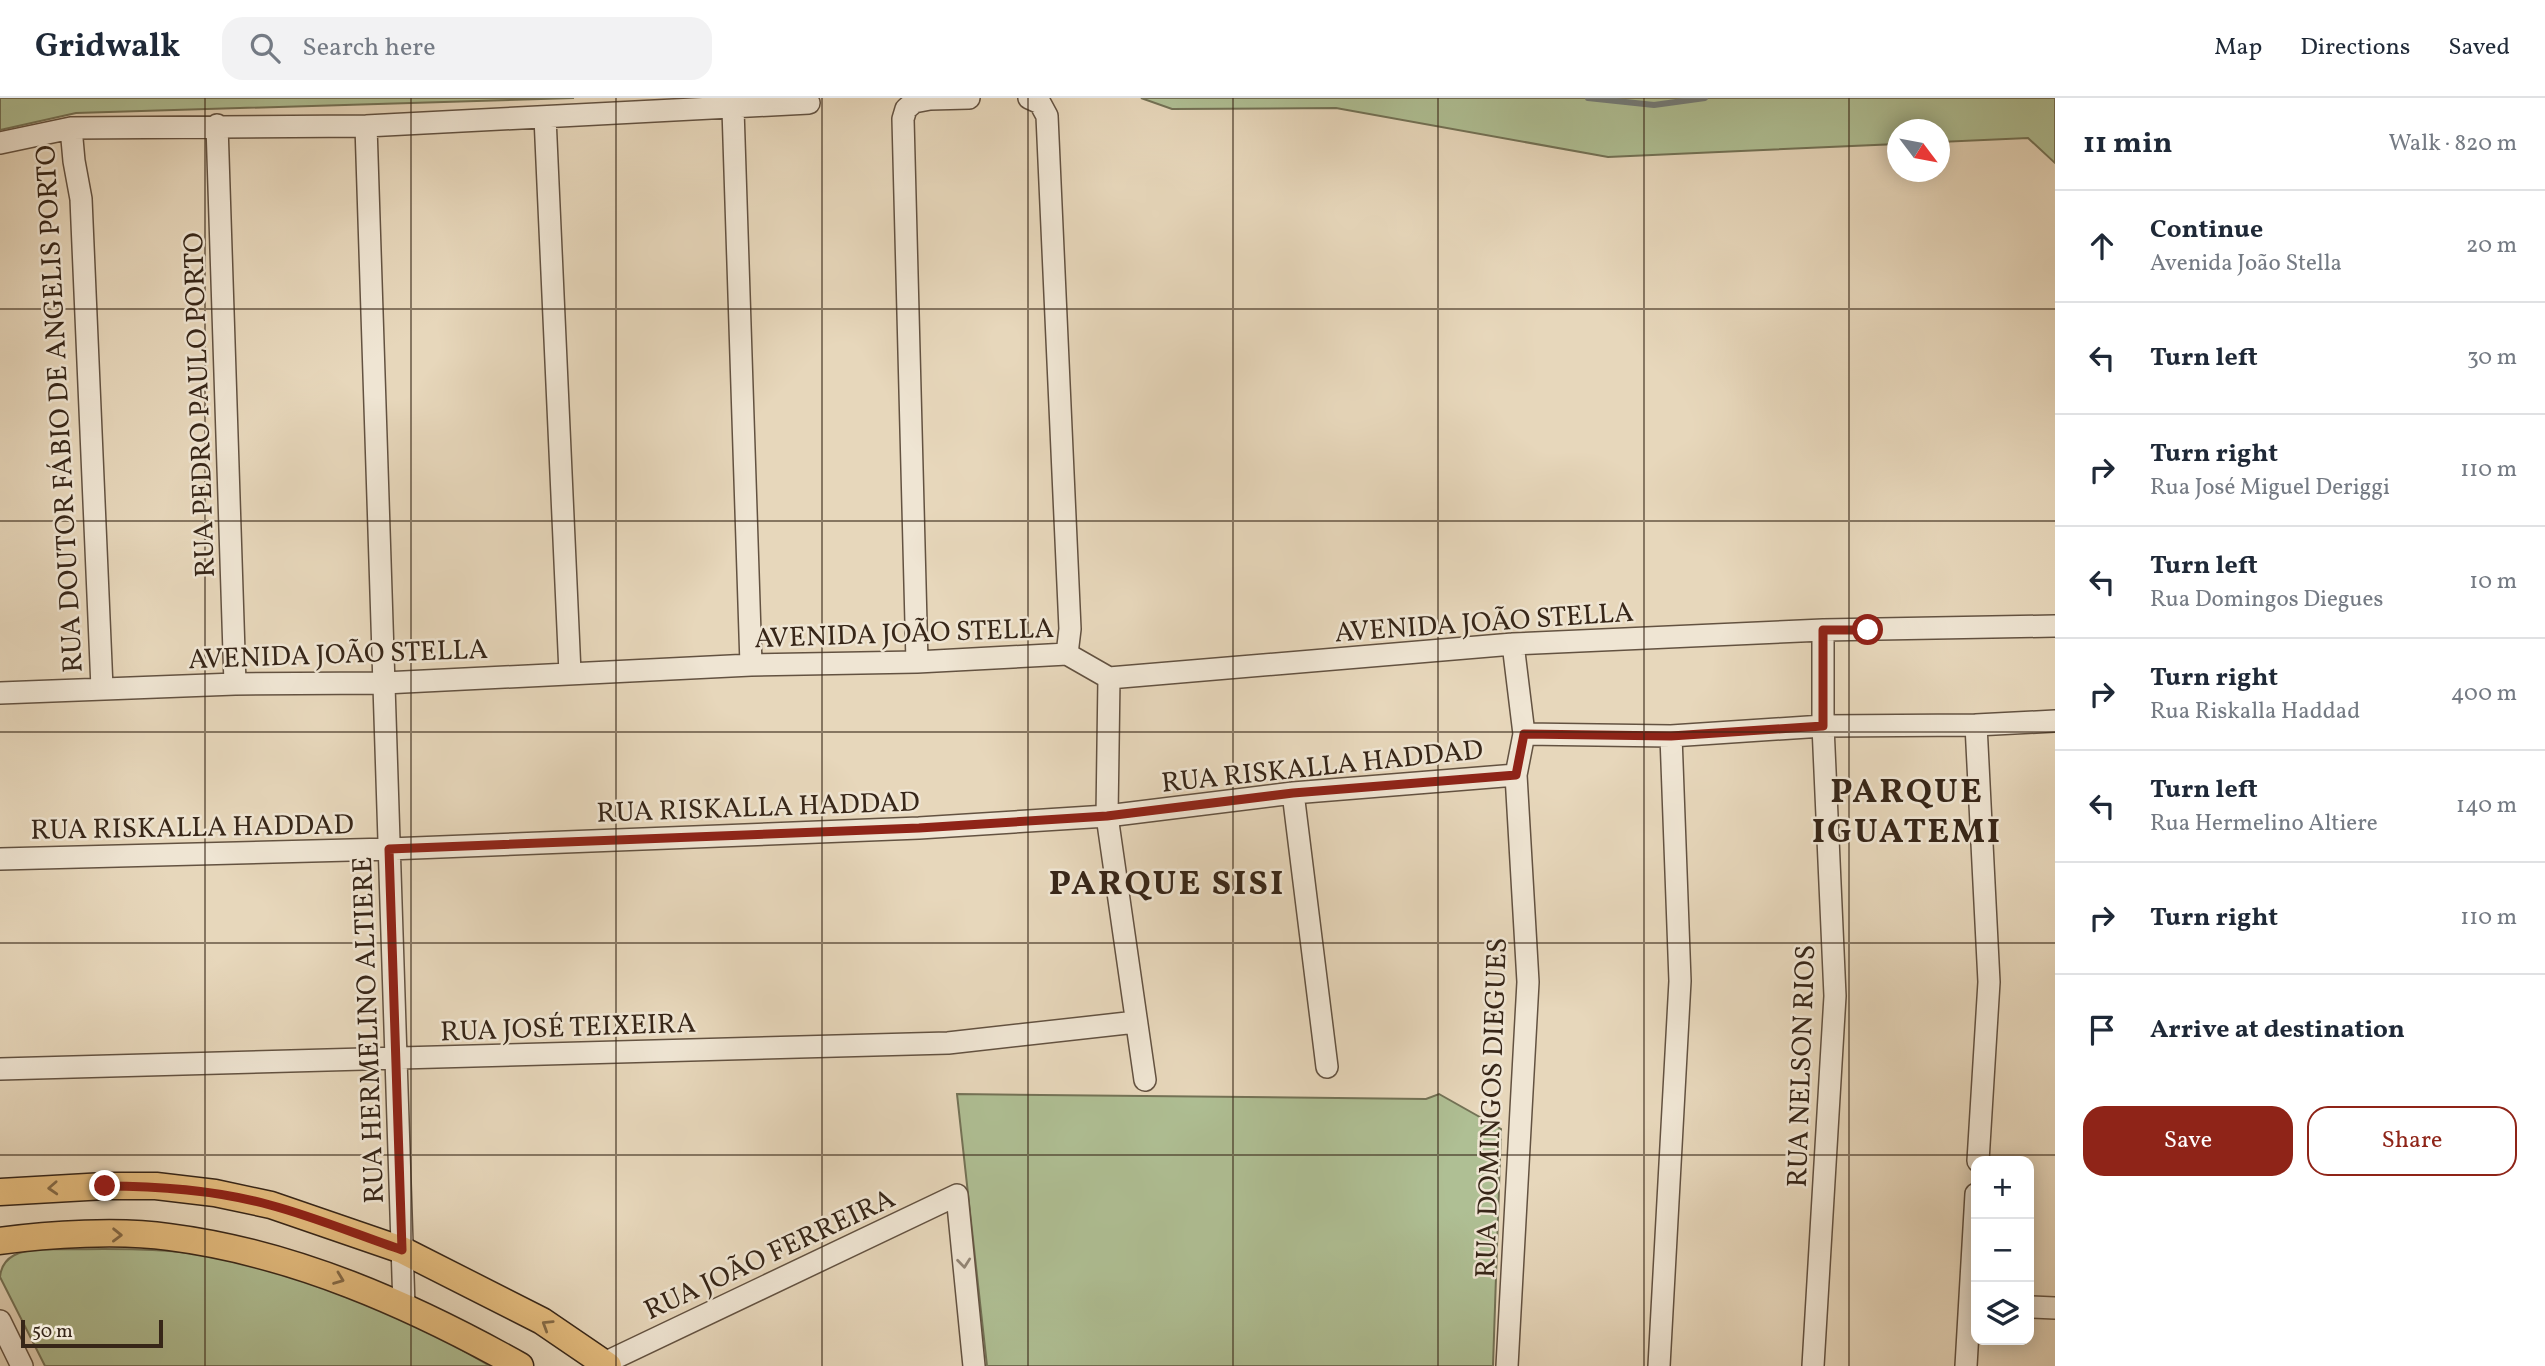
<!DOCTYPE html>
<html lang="en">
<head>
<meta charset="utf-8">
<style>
  body { margin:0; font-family:Vollkorn,serif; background:#f2f2f3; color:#1f2937 }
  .controls { position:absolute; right:21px; bottom:21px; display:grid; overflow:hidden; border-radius:14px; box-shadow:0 4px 18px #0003 }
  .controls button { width:63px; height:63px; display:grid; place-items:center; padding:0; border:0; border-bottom:2px solid #e0e1e3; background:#fff; color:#1f2937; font:35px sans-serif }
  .compass { position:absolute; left:1887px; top:21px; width:63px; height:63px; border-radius:50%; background:#fff; box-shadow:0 4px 18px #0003; rotate:122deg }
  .scale { position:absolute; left:21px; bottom:18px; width:142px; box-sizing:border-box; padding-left:7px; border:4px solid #372618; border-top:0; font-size:19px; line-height:24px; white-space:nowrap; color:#372618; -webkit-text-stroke:5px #efe5d3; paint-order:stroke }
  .stop { position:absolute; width:21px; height:21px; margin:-16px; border:5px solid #8f2418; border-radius:50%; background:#fff }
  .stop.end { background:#8f2418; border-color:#fff; box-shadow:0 2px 7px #0008 }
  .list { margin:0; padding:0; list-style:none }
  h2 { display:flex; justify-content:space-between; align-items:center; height:91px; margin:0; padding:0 28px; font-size:30px }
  h2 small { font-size:23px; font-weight:400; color:#747a83 }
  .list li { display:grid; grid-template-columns:46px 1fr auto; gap:21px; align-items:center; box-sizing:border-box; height:112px; padding:0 28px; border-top:2px solid #e0e1e3 }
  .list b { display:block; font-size:26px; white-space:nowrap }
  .list p { margin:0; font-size:23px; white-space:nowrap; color:#747a83 }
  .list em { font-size:23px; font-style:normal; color:#747a83 }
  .actions { display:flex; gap:14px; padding:21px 28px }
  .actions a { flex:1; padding:16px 0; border:2px solid #8f2418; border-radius:21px; text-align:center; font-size:24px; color:#8f2418 }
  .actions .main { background:#8f2418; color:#fff }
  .icon { flex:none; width:38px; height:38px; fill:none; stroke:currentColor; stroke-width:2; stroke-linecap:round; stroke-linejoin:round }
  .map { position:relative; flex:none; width:2055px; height:1268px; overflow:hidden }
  header { display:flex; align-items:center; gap:42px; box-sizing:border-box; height:98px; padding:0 35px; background:#fff; border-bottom:2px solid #e0e1e3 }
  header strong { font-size:33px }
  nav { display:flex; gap:38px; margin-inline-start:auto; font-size:24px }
  .search { width:490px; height:63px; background:#f2f2f3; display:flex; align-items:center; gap:18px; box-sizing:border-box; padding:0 24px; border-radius:21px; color:#747a83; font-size:26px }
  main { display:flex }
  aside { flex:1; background:#fff }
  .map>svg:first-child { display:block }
  .green { fill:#afbf94; stroke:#737256; stroke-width:2 }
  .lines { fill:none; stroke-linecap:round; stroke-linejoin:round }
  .stream { stroke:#747d7a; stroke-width:6 }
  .minor-casing { stroke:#635241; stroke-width:24 }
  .major-casing { stroke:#372618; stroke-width:29 }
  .minor { stroke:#efe5d3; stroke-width:21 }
  .major { stroke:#e4bc7e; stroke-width:26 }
  .oneway { stroke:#856a46 }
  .oneway2 { stroke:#938676 }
  .route { stroke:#8f2418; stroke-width:9 }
  .grid { fill:none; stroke:#372618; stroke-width:2; stroke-opacity:0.55 }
  .labels { text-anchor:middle; stroke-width:5; stroke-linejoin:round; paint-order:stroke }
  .street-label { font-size:28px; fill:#372618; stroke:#efe5d3 }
  .district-label { font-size:35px; font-weight:bold; letter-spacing:2px; fill:#372618; stroke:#efe5d3 }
</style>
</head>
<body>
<header>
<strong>Gridwalk</strong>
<div class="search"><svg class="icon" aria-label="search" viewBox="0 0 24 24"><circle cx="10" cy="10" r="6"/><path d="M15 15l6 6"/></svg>Search here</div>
<nav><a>Map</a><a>Directions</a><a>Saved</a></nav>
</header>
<main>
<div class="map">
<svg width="2055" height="1268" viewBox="0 0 2055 1268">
  <rect width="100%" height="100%" fill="#e7d7bb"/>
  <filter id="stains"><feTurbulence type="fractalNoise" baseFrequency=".00286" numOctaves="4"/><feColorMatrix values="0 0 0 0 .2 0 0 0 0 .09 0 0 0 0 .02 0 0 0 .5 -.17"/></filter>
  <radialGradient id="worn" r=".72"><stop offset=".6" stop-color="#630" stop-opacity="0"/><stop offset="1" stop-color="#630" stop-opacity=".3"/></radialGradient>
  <path class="green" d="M0,0H574L76,15L0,32Z
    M1141,0H2055V65L2028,40L1940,44V32H1898L1897,46L1608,59L1336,10L1172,11Z
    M957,996L1426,1001L1439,996L1501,1031L1493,1268H987Z
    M40,1151C90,1152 141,1149 190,1155C296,1168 399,1214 490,1268H45L0,1179C2,1157 21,1153 40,1151Z"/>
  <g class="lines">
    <path class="stream" d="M1588,0L1654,7L1705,0"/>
    <defs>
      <path id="minor" d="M1029,0L1040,5L1047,18L1070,531L1067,556
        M733,11L751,567
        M545,19L570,575
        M217,27L235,586
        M366,28L404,1209
        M71,30L74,63L81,101L102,590
        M0,45L71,30L366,28L809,5
        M917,564L903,21L906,11L914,4L930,1L969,0
        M1109,580L1107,718L1145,982
        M0,595L235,586L384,585L751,567L917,564L1067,556L1109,580L1513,546L1823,532L2055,528
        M1976,627L1989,884L1978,1063
        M1524,636L1671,638L1823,628L1976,627L2055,623
        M1293,695L1327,969
        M0,761L389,751L919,730L1107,718L1293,695L1516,677
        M0,971L948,945L1136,924
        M2029,1209L2055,1210
        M0,1223L22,1268
        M598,1268L957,1097L974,1268
        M1507,1268L1528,884L1516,677L1524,636L1513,546
        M1659,1268L1680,883L1671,638
        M1813,1268L1835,898L1823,628V532
        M1966,1268L1976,1096"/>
      <path id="major" d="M0,1094L105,1088H156L215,1095L271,1107L402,1152L542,1223L608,1268
        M0,1143C49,1136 121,1132 169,1139C294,1155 411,1207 520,1268"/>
    </defs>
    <use href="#minor" class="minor-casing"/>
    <use href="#major" class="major-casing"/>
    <use href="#minor" class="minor"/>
    <use href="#major" class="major"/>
  </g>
  <defs><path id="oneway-chevron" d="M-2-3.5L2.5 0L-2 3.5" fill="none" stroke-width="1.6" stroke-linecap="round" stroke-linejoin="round" transform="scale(1.75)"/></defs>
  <g class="oneway">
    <use href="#oneway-chevron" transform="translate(53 1090) rotate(177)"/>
    <use href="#oneway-chevron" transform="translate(117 1137) rotate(1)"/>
    <use href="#oneway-chevron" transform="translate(339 1181) rotate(21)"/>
    <use href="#oneway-chevron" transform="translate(547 1227) rotate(-148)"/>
  </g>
  <use class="oneway2" href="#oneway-chevron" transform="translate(964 1165) rotate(84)"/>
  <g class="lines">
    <path class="route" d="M105,1088C161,1088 216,1092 270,1107C315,1119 358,1137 402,1152L389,751L919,730L1107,718L1293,695L1516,677L1524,636L1671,638L1823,628V532H1868"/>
  </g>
  <path class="grid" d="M205,0V1268M411,0V1268M616,0V1268M822,0V1268M1028,0V1268M1233,0V1268M1438,0V1268M1644,0V1268M1849,0V1268M0,211H2055M0,423H2055M0,634H2055M0,845H2055M0,1057H2055"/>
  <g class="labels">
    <g class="street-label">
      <text transform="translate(198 307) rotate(-92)" y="10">RUA PEDRO PAULO PORTO</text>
      <text transform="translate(58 311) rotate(-93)" y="10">RUA DOUTOR FÁBIO DE ANGELIS PORTO</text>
      <text transform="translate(1484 523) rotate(-4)" y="10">AVENIDA JOÃO STELLA</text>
      <text transform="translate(904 534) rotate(-2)" y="10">AVENIDA JOÃO STELLA</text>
      <text transform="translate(338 555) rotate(-2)" y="10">AVENIDA JOÃO STELLA</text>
      <text transform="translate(1322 667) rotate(-6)" y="10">RUA RISKALLA HADDAD</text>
      <text transform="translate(758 708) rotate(-2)" y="10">RUA RISKALLA HADDAD</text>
      <text transform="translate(192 728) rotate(-1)" y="10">RUA RISKALLA HADDAD</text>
      <text transform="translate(568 928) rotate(-2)" y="10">RUA JOSÉ TEIXEIRA</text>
      <text transform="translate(367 932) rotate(-92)" y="10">RUA HERMELINO ALTIERE</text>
      <text transform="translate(1800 968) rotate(-88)" y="10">RUA NELSON RIOS</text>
      <text transform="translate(1490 1010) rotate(-88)" y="10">RUA DOMINGOS DIEGUES</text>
      <text transform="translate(769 1155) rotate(-25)" y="10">RUA JOÃO FERREIRA</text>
    </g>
    <g class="district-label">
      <text x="1907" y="704">PARQUE<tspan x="1907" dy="40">IGUATEMI</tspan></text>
      <text x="1167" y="796">PARQUE SISI</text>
    </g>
  </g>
  <rect width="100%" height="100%" filter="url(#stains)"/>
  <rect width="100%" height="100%" fill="url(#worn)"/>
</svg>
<div class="controls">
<button>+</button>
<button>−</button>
<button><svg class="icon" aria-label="layers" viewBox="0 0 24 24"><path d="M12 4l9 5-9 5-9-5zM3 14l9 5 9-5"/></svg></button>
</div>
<svg class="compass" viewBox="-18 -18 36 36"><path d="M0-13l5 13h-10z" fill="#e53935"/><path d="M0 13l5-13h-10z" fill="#747a83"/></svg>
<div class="scale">50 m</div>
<div class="stop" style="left:1868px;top:532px"></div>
<div class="stop end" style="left:105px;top:1088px"></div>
</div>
<aside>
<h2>11 min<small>Walk · 820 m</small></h2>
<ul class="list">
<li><svg class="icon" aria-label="ahead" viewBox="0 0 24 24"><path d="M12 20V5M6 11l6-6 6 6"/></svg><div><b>Continue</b><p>Avenida João Stella</p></div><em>20 m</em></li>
<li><svg class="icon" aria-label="left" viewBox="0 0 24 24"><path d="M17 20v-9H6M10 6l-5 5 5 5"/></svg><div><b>Turn left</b></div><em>30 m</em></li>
<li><svg class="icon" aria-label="right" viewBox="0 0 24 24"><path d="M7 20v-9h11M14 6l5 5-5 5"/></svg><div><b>Turn right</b><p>Rua José Miguel Deriggi</p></div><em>110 m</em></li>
<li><svg class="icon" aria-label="left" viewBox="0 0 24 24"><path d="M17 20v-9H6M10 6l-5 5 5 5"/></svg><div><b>Turn left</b><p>Rua Domingos Diegues</p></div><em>10 m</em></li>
<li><svg class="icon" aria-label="right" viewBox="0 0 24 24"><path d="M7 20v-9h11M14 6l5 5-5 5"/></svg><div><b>Turn right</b><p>Rua Riskalla Haddad</p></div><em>400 m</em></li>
<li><svg class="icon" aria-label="left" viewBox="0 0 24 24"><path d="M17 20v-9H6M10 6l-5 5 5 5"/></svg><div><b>Turn left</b><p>Rua Hermelino Altiere</p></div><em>140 m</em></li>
<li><svg class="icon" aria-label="right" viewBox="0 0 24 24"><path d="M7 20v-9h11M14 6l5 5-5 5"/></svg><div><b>Turn right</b></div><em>110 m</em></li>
<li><svg class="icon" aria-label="arrive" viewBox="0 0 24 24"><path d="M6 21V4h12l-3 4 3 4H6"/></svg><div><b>Arrive at destination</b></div></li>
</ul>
<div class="actions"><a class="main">Save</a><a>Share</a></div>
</aside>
</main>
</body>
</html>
